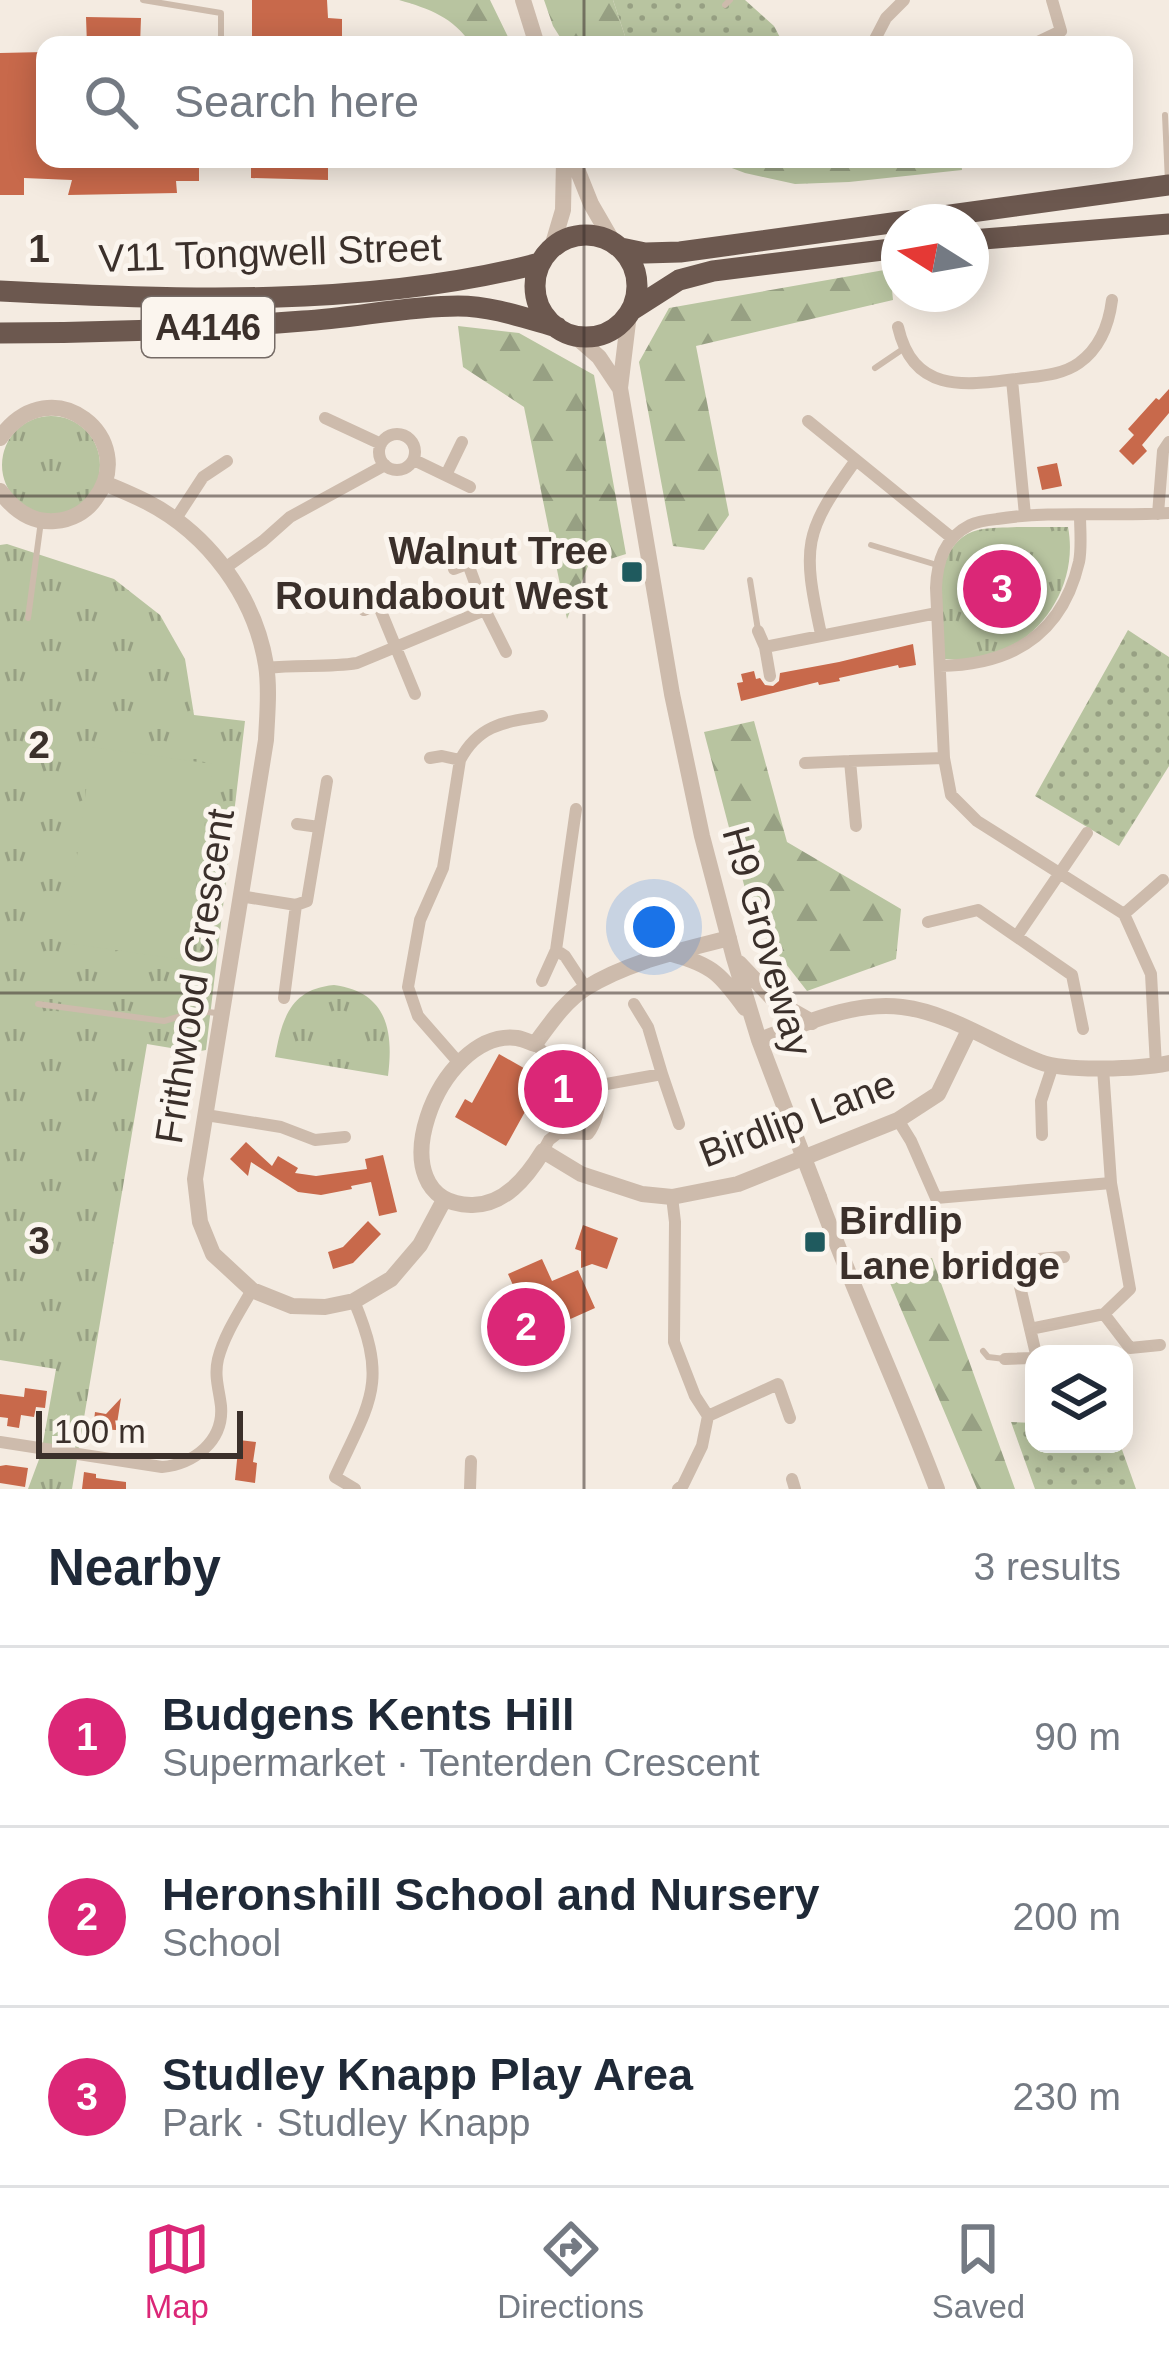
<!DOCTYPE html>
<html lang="en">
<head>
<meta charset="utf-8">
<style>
  body { margin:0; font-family:Helvetica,sans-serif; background:#f2f2f3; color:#1f2937 }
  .controls { position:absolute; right:36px; bottom:36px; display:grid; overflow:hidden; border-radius:24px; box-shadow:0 6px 30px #0003 }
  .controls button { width:108px; height:108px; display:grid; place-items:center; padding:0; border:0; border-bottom:3px solid #e0e1e3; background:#fff; color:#1f2937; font:60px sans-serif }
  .compass { position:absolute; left:881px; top:204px; width:108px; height:108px; border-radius:50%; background:#fff; box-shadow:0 6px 30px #0003; rotate:281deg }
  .scale { position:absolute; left:36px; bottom:30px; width:207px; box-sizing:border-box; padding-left:12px; border:6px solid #3b302b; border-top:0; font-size:33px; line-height:42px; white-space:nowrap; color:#3b302b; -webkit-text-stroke:9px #fbf5ee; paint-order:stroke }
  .you { position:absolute; left:654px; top:927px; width:42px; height:42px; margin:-30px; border:9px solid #fff; border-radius:50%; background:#1a73e8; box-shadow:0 0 0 18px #1a73e833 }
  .badge { display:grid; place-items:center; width:78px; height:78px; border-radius:50%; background:#db2777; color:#fff; font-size:39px; font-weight:700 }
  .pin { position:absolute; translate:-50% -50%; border:6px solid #fff; box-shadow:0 3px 12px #0006 }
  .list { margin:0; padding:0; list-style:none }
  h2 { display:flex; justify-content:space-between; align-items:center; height:156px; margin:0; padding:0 48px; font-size:51px }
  h2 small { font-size:39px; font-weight:400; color:#747a83 }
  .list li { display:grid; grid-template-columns:78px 1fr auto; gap:36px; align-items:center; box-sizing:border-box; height:180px; padding:0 48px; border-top:3px solid #e0e1e3 }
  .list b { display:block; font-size:45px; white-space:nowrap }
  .list p { margin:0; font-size:39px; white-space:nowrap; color:#747a83 }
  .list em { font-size:39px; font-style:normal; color:#747a83 }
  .icon { flex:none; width:66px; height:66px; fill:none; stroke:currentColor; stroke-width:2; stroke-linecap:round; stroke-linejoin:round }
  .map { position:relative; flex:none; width:1169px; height:1489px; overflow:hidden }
  .search { position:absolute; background:#fff; box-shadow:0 6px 30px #0003; left:36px; right:36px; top:36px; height:132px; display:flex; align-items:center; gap:30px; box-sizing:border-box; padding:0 42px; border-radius:24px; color:#747a83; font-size:45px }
  .sheet { height:696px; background:#fff }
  nav { display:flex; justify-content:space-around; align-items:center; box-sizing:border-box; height:168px; border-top:3px solid #e0e1e3; background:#fff; font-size:33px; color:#747a83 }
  nav a { display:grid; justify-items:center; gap:6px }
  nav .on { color:#db2777 }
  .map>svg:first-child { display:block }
  .grass { fill:url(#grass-dots) }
  .forest { fill:url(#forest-firs) }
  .park { fill:url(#park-tufts) }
  .pitch { fill:#b8c4a0 }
  .building { fill:#c8694b }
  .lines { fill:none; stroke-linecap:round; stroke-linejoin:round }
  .service { stroke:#cdbbac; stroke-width:6 }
  .minor { stroke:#cdbbac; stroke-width:12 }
  .tertiary { stroke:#cdbbac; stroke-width:16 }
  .trunk { stroke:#6c584f; stroke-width:21 }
  .tertiary-bridge { stroke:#cdbbac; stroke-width:16 }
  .grid { fill:none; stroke:#3b302b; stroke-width:3; stroke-opacity:0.55 }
  .poi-dot { fill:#1f5a5e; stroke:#fbf5ee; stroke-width:4.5 }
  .labels { text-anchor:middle; stroke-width:10; stroke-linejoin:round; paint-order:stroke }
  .shield { fill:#fbf5ee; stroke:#756b66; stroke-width:3 }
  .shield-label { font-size:36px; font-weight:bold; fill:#3b302b }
  .street-label { font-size:39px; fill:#3b302b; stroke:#fbf5ee }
  .poi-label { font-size:39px; font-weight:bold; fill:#3b302b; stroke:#fbf5ee; text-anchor:end }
  .grid-label { font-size:39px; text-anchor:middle; font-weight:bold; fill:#3b302b; stroke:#fbf5ee; stroke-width:10; stroke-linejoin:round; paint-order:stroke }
</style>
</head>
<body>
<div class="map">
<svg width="1169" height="1489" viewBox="0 0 1169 1489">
  <defs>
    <pattern id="grass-dots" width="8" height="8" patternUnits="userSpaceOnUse" patternTransform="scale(3)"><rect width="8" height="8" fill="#b8c4a0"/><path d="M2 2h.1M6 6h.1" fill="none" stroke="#97a083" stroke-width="1.8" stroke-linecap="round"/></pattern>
    <pattern id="forest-firs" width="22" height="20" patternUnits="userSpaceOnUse" patternTransform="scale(3)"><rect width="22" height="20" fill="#b8c4a0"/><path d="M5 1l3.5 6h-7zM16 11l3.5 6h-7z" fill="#97a083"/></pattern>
    <pattern id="park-tufts" width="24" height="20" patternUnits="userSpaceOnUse" patternTransform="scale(3)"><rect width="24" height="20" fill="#b8c4a0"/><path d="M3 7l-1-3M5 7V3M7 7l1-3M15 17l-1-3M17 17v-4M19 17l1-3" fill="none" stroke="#97a083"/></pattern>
  </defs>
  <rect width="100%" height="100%" fill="#f4ebe1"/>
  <path class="grass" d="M613,0H745L774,26L784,45H628Z
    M1128,630L1169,657V766L1119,846L1035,796Z
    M1011,1422L1034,1423V1444H1120L1136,1489H1035Z"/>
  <path class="forest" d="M399,0H490L512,45H472C453,17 430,9 399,0Z
    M544,0H613L628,45H565L553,26Z
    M708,159H771L795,164L820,159H961L962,170L849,182L795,184L745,173Z
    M890,269L893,300L696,346L729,515L704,550L673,546L639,362L669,308Z
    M458,326L519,333L594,375L626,554L588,566L567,619L524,407L463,367Z
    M754,721L787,842L901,909L896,959L807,991L754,923L704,732Z
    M932,1258L1015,1489H977L882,1264Z"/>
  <path class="park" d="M2 465a49 49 0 1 1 98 0a49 49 0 1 1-98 0Z
    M1017,527H1068C1080,589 1035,652 972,660C963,661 952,659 943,659C942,620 927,543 978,530C990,527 1005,528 1017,527Z
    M7,544L114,579L160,615L185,659L194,715L245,721L206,1050L195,1052L147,1044L72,1489H28L41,1454L56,1369L0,1360V545Z
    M334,985C386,992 394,1029 388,1076L275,1057C282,1019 290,989 334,985Z"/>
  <path class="pitch" d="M92,747L213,764L186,960L65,943Z"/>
  <path class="building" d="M252,0H327L328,18L342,19V45H252Z
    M86,17L141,18L140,45H87Z
    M45,52V159H199V181H176L177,193L68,195L72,180L24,178V195H0V53Z
    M251,159H328V180L251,178Z
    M1169,389V413L1142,445L1147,451L1133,465L1119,451L1134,435L1128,429L1156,398L1159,400Z
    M1057,463L1062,486L1042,490L1037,467Z
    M913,644L916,665L899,668L898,665L839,678L840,681L819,685L818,682L741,701L737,683L743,682L741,674L754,671L756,679L760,678L765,685L773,686L779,681L780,673L839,662Z
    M499,1054L543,1079L506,1146L455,1117L465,1099L472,1103Z
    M576,1076L578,1101L550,1103L548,1078Z
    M246,1142L272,1166L278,1156L298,1168L295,1173L316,1176L367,1169L365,1159L383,1155L397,1212L379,1216L371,1182L351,1186L352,1189L321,1195L298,1192L251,1162L248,1176L230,1159Z
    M368,1221L381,1234L353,1263L333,1269L328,1252L343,1247Z
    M583,1225L618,1238L607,1269L592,1264L581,1268V1251L575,1249Z
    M542,1259L552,1281L578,1270L595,1308L499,1351L485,1319L521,1303L508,1274Z
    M25,1388L47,1391L45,1408L36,1407L34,1417L21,1415L19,1428L7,1426L8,1418L0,1417V1394L24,1397Z
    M121,1398L116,1430L93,1429L95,1412L106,1414Z
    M239,1440L256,1442L253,1462L257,1463L255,1483L235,1480Z
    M6,1465L28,1468L25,1487L0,1483V1466Z
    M84,1472L96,1474V1478L126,1482V1489H82Z"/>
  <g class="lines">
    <path class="service" d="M143,0L221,13V45
      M725,5L730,0
      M1165,115L1168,182
      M875,368L903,349
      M871,545L937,565
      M750,580L758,630
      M28,618L41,521
      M38,1004L164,1021L198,1011L217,1013
      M983,1351L988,1357L1005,1359"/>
    <path class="minor" d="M1006,42H1038L1061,31L1052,0
      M872,45L886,18L904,0
      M898,327C913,392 961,386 1016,379C1036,376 1061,376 1079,363C1100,348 1109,324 1112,300
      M1012,380L1025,515
      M325,418L381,444
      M808,421L952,538
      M379 452a18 18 0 1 1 36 0a18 18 0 1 1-36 0Z
      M414,460L470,487
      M446,475L462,442
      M1158,514L1163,451L1169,442
      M175,520L203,477L227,461
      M468,564L485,610L506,652
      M225,568L263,541L290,517L385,465
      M454,569L483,558
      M378,604L415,694
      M364,610L390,598
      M758,631L765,647L770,676
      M821,634C802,546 803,533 856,460
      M765,647L937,613
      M940,666C1011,665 1062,635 1079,562C1082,547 1080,530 1080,515
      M267,668C297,664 327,668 357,663L485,610
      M430,758L442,756L460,760
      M805,763L850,761
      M576,809L556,950L565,956L586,988
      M297,824L319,827
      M856,826L850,761L944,758
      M240,896L296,905
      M1124,914L1163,880
      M928,922L978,910L1072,975L1083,1029
      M1017,936L1087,833
      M542,981L556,950
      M284,998L296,905L307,901L327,781
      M634,1004L648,1027L662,1074
      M535,1044L552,1060C562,1058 573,1053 582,1055C609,1063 602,1118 588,1134L558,1133L549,1140L543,1151
      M460,1064L418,1016L408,987L420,920L443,868L460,760C479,724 505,722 542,716
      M1156,1066L1151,974L1124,914L977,821L951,795L944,758L936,588C937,562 944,538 970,525C978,521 988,520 997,519C1054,510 1112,517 1169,513
      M601,1085L662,1074L679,1124
      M206,1115L281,1127L315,1140L345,1137
      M898,1120L911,1141L936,1198L1111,1183
      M1042,1135L1041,1101L1053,1065
      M672,1197L675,1222L674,1342L695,1396L708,1416L702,1446L683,1485L678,1489
      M354,1301C389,1384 370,1401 335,1477L355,1489
      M1104,1314L1130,1348L1160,1345
      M1030,1329L1104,1314L1130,1289L1111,1183L1103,1068
      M1036,1354L1014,1261L1064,1257
      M1071,1354L1086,1352
      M1005,1359L1034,1358
      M708,1416L778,1384L790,1418
      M0,1442L162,1467C194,1464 224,1441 221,1406C219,1389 214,1376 218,1359C224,1335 240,1311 252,1290
      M792,1479L795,1489
      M470,1489L471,1461"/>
    <path class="tertiary" d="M523,0L537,45
      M573,159L591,204L613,242
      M552,247L563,210L564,159
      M629,314L620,388L672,694L702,836L734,958L759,1040L794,1132
      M575,336L599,357L619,387
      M0,438C52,365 141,440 95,499C86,512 71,520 55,521C31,523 13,509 0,491
      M104,483C119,489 133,495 147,502C209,534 255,597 266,665C270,689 267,716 266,740L195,1179L200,1222L213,1254L252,1290L292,1306L325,1307L354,1301L391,1279L420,1245L444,1200
      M729,938C681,951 629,961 586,988C564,1002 550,1024 535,1044C529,1042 523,1039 517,1038C438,1028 373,1203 471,1205C504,1206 527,1177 543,1151L581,1174L642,1194L672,1197L738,1184L898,1120L938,1094L969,1030
      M672,954C713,965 721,975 745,1008
      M739,963L775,1001L812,1022
      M759,1040C804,1024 853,1001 902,1007C951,1013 995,1045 1040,1062C1067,1072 1139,1069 1169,1063
      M819,1197C855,1296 900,1390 937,1489"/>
    <path class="trunk" d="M535 286a51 51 0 1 1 102 0a51 51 0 1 1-102 0Z
      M971,240L1169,224
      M621,248L645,253L680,252L1169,185
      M0,291C176,300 369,308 540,263
      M632,310L679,280L713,271L899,248
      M0,333C101,333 202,329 303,321C354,318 407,306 458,306C492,306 525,318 557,327"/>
    <path class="tertiary-bridge" d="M794,1132L819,1197"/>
  </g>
  <path class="grid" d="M584,0V45M584,159V1489M0,496H1169M0,993H1169"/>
  <g class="poi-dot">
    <rect x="620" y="560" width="24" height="24" rx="6"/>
    <rect x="803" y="1230" width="24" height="24" rx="6"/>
  </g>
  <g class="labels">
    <rect class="shield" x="142" y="297" width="132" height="60" rx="9"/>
    <g class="shield-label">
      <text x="208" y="340">A4146</text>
    </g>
    <g class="street-label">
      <text transform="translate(270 252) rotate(-2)" y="14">V11 Tongwell Street</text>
      <text transform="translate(768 941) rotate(74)" y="14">H9 Groveway</text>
      <text transform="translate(194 976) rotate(-81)" y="14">Frithwood Crescent</text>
      <text transform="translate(797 1118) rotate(-21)" y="14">Birdlip Lane</text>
    </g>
    <g class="poi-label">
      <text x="608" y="564">Walnut Tree<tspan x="608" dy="45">Roundabout West</tspan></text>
      <text x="839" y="1234" text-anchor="start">Birdlip<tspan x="839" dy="45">Lane bridge</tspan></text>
    </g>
  </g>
  <g class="grid-label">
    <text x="39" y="262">1</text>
    <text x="39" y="758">2</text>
    <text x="39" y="1254">3</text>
  </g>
</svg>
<div class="controls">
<button><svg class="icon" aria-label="layers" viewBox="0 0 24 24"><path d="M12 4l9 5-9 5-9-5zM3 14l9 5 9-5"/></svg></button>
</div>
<svg class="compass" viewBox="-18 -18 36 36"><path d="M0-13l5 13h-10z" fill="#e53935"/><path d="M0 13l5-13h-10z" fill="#747a83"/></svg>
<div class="scale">100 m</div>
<div class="you"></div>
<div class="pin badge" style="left:563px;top:1089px">1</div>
<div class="pin badge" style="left:526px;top:1327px">2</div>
<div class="pin badge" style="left:1002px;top:589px">3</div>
<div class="search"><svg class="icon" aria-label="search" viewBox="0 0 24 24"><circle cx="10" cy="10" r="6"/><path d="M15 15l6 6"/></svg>Search here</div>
</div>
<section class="sheet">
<h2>Nearby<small>3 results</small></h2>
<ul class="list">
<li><span class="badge">1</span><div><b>Budgens Kents Hill</b><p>Supermarket · Tenterden Crescent</p></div><em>90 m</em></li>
<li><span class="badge">2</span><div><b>Heronshill School and Nursery</b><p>School</p></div><em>200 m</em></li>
<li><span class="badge">3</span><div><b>Studley Knapp Play Area</b><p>Park · Studley Knapp</p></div><em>230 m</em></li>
</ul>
</section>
<nav>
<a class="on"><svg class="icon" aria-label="map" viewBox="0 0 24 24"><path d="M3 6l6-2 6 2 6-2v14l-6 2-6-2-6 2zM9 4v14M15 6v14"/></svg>Map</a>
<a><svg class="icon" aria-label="directions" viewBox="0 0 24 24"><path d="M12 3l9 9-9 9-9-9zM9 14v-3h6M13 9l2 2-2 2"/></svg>Directions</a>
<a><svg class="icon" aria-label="saved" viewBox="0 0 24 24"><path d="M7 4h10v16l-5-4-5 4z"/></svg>Saved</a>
</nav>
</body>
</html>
